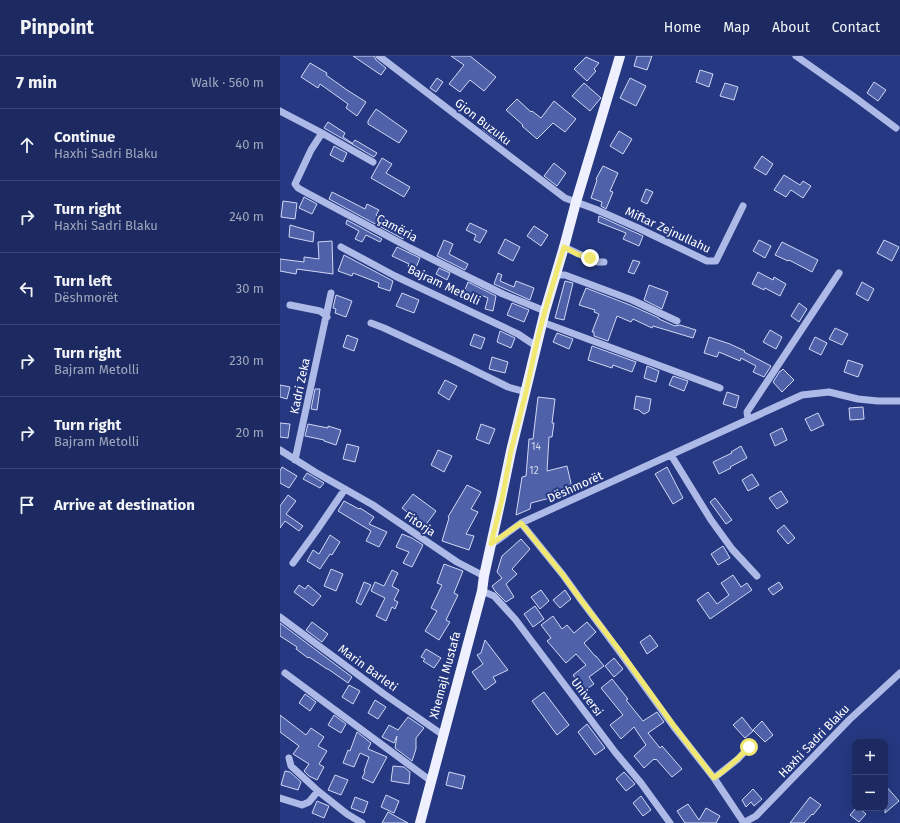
<!DOCTYPE html>
<html lang="en">
<head>
<meta charset="utf-8">
<style>
  body { margin:0; font-family:"Fira Sans",sans-serif; background:#29366a; color:#f1f3f6 }
  .controls { position:absolute; right:12px; bottom:12px; display:grid; overflow:hidden; border-radius:8px; box-shadow:0 4px 16px #0002 }
  .controls button { width:36px; height:36px; display:grid; place-items:center; padding:0; border:0; border-bottom:1px solid #3a4676; background:#1c2a61; color:#f1f3f6; font:20px sans-serif }
  .stop { position:absolute; width:12px; height:12px; margin:-9px; border:3px solid #f0e871; border-radius:50%; background:#fff }
  .stop.end { background:#f0e871; border-color:#fff; box-shadow:0 1px 4px #0008 }
  .list { margin:0; padding:0; list-style:none }
  h2 { display:flex; justify-content:space-between; align-items:center; height:52px; margin:0; padding:0 16px; font-size:17px }
  h2 small { font-size:13px; font-weight:400; color:#a0a7bd }
  .list li { display:grid; grid-template-columns:26px 1fr auto; gap:12px; align-items:center; box-sizing:border-box; height:72px; padding:0 16px; border-top:1px solid #3a4676 }
  .list b { display:block; font-size:15px; white-space:nowrap }
  .list p { margin:0; font-size:13px; white-space:nowrap; color:#a0a7bd }
  .list em { font-size:13px; font-style:normal; color:#a0a7bd }
  .icon { flex:none; width:22px; height:22px; fill:none; stroke:currentColor; stroke-width:2; stroke-linecap:round; stroke-linejoin:round }
  .map { position:relative; flex:none; width:620px; height:767px; overflow:hidden }
  header { display:flex; align-items:center; gap:24px; box-sizing:border-box; height:56px; padding:0 20px; background:#1c2a61; border-bottom:1px solid #3a4676 }
  header strong { font-size:19px }
  nav { display:flex; gap:22px; margin-inline-start:auto; font-size:14px }
  main { display:flex }
  aside { flex:1; background:#1c2a61 }
  .map>svg:first-child { display:block }
  .building { fill:#4e61a9; stroke:#d0d8f5 }
  .lines { fill:none; stroke-linecap:round; stroke-linejoin:round }
  .minor { stroke:#adb9e6; stroke-width:7 }
  .major { stroke:#eef0fd; stroke-width:10 }
  .route { stroke:#f0e871; stroke-width:5 }
  .labels { text-anchor:middle; stroke-width:4; stroke-linejoin:round; paint-order:stroke }
  .number-label { font-size:10px; fill:#d3d8ea }
  .street-label { font-size:12px; fill:#fff; stroke:#253881 }
</style>
</head>
<body>
<header>
<strong>Pinpoint</strong>
<nav><a>Home</a><a>Map</a><a>About</a><a>Contact</a></nav>
</header>
<main>
<aside>
<h2>7 min<small>Walk · 560 m</small></h2>
<ul class="list">
<li><svg class="icon" aria-label="ahead" viewBox="0 0 24 24"><path d="M12 20V5M6 11l6-6 6 6"/></svg><div><b>Continue</b><p>Haxhi Sadri Blaku</p></div><em>40 m</em></li>
<li><svg class="icon" aria-label="right" viewBox="0 0 24 24"><path d="M7 20v-9h11M14 6l5 5-5 5"/></svg><div><b>Turn right</b><p>Haxhi Sadri Blaku</p></div><em>240 m</em></li>
<li><svg class="icon" aria-label="left" viewBox="0 0 24 24"><path d="M17 20v-9H6M10 6l-5 5 5 5"/></svg><div><b>Turn left</b><p>Dëshmorët</p></div><em>30 m</em></li>
<li><svg class="icon" aria-label="right" viewBox="0 0 24 24"><path d="M7 20v-9h11M14 6l5 5-5 5"/></svg><div><b>Turn right</b><p>Bajram Metolli</p></div><em>230 m</em></li>
<li><svg class="icon" aria-label="right" viewBox="0 0 24 24"><path d="M7 20v-9h11M14 6l5 5-5 5"/></svg><div><b>Turn right</b><p>Bajram Metolli</p></div><em>20 m</em></li>
<li><svg class="icon" aria-label="arrive" viewBox="0 0 24 24"><path d="M6 21V4h12l-3 4 3 4H6"/></svg><div><b>Arrive at destination</b></div></li>
</ul>
</aside>
<div class="map">
<svg width="620" height="767" viewBox="0 0 620 767">
  <rect width="100%" height="100%" fill="#253881"/>
  <path class="building" d="M73,0H94L96,4L106,12L101,19Z
    M171,0H190L216,21L204,35L190,24L180,36L169,28L184,9Z
    M357,0H372L367,14L354,10Z
    M306,1L319,7L314,13L316,15L307,25L294,13Z
    M30,7L47,17L46,19L67,34L86,46L77,60L66,52L68,48L40,28L38,32L21,21Z
    M420,14L433,18L429,31L416,26Z
    M157,22L163,26L156,36L150,32Z
    M350,22L366,30L356,50L340,42Z
    M594,26L606,34L598,45L587,37Z
    M304,27L321,42L320,43L310,55L292,40Z
    M445,27L458,31L454,44L440,40Z
    M237,43L251,56L252,55L261,62L274,45L296,63L285,76L273,67L257,83L242,70L243,69L226,54Z
    M96,53L127,75L119,87L88,68V65Z
    M48,66L65,77L63,81L72,87V88L44,72Z
    M207,66L229,82L224,89L202,73Z
    M339,75L352,83L343,98L330,90Z
    M75,84L97,97L94,101L72,88Z
    M54,90L67,97L63,106L50,99Z
    M482,100L493,108L486,119L474,112Z
    M102,102L112,108L106,117L130,131L124,141L91,122Z
    M274,107L286,117L277,130L264,120Z
    M323,110L338,117L330,135L333,136L326,153L321,150L322,146L311,142L317,124L316,123Z
    M504,119L520,129L523,125L531,130L523,142L511,134L506,141L494,134Z
    M366,133L373,136L367,148L361,145Z
    M52,136L85,153L87,148L99,154L96,159L127,174L123,183L49,143Z
    M24,141L37,148L32,158L19,152Z
    M3,145L17,147L15,163L1,161Z
    M319,160L363,180L359,190L343,183L346,177L318,166Z
    M67,164L102,183L100,186L86,179L82,186L75,183L79,175L66,168Z
    M190,167L207,175L200,187L194,184L196,179L186,174Z
    M10,169L34,176L33,186L9,181Z
    M254,170L268,179L261,190L247,180Z
    M225,183L240,191L233,205L218,197Z
    M164,184L173,188L169,198L188,208L185,214L157,200Z
    M479,184L491,190L485,202L473,195Z
    M604,184L619,191L612,205L597,197Z
    M52,185L53,218L17,213L16,218L0,215V203L24,206V201L39,203L38,186Z
    M502,186L538,204L532,216L509,204L508,205L495,199Z
    M117,191L140,202L135,214L128,211L129,208L112,200Z
    M64,199L113,225L110,235L98,231L99,227L73,217L72,220L58,215Z
    M353,204L360,206L354,218L348,216Z
    M159,212L170,217L167,224L156,218Z
    M478,216L493,224L494,221L506,228L500,240L485,232L484,234L472,228Z
    M218,217L222,219L220,225L234,231L236,225L254,232L250,244L214,228Z
    M285,225L293,227L284,264L275,262Z
    M188,226L216,240L213,255L205,253L208,242L194,236L192,240L184,236Z
    M582,226L594,233L588,245L576,238Z
    M369,229L388,236L382,253L364,244Z
    M306,232L350,249L379,262V263L395,270L400,269L416,274L413,282L373,270L372,272L353,263L351,266L337,260L328,285L314,280V276H312L319,258L314,256L315,254L299,249Z
    M122,237L139,244L134,257L116,250Z
    M56,239L72,245L66,261L55,257L56,253L53,252Z
    M232,247L249,254L244,266L227,259Z
    M519,247L527,253L519,266L511,260Z
    M555,272L568,278L562,289L549,283Z
    M490,274L502,281L496,293L483,286Z
    M220,275L235,282L231,292L217,286Z
    M277,277L293,283L289,293L273,286Z
    M194,278L205,282L201,293L190,289Z
    M67,279L78,283L74,295L63,291Z
    M429,281L450,288L465,295L464,296L491,310L484,321L473,316L476,310L461,302L460,305L439,296L437,301L424,297Z
    M535,281L547,287L541,299L529,293Z
    M312,290L356,306L352,316L333,309L332,312L308,304Z
    M212,301L228,306L225,317L209,313Z
    M568,304L583,309L578,321L564,316Z
    M367,310L379,315L376,326L364,322Z
    M503,313L514,324L502,336L493,326L500,315H501Z
    M393,320L408,325L404,335L389,329Z
    M165,324L177,330L169,344L158,337Z
    M0,329L10,331L7,343L0,341Z
    M35,333H40L37,354L31,353Z
    M447,336L459,340L456,352L443,348Z
    M356,340L371,343L369,355L368,356L364,358L361,356L359,354L354,353Z
    M258,341L275,343L272,367H274L272,381H269L267,415L287,410L293,436L251,447L250,453L236,459L242,421L246,420L249,383H253Z
    M583,351L584,363L570,364L569,352Z
    M538,357L544,369L531,375L525,363Z
    M0,367L10,368L8,382L0,381Z
    M28,368L48,372V370L61,374L56,389L44,385V384L25,380Z
    M201,368L215,373L209,388L196,383Z
    M502,372L507,384L495,390L490,378Z
    M67,388L79,391L75,406L63,403Z
    M461,390L467,402L450,411L451,412L439,418L433,406L452,397L451,396Z
    M158,394L172,400L164,416L151,409Z
    M2,411L17,420L9,432L0,427V415Z
    M387,411L403,442L393,448L375,418Z
    M27,417L44,427L40,432L23,423Z
    M472,418L479,429L468,435L462,424Z
    M187,429L201,436L191,453L198,456L186,478L194,480L189,494L162,485L169,462L168,461Z
    M501,435L508,446L497,453L489,442Z
    M133,438L156,455L145,470L122,452Z
    M8,439L16,445L6,458L23,470L19,475L5,465L0,472V450Z
    M435,442L452,464L446,468L430,446Z
    M64,445L79,453L80,452L94,461L89,468L107,476L99,491L86,485L91,475L58,455Z
    M504,469L515,482L508,488L497,475Z
    M122,478L132,482L143,489L132,511L123,507L129,496L116,491Z
    M50,479L60,486L52,499L50,498L40,513L27,505L33,494L39,498Z
    M241,483L250,493L232,513L237,518L226,528L234,541L226,546L215,535L212,530L222,522L217,516L222,500Z
    M443,490L450,502L438,509L431,498Z
    M164,508L183,515L174,537L178,539L166,564L170,566L159,584L145,575L157,555L151,552L162,529L157,527Z
    M51,513L63,518L56,535L44,530Z
    M112,514L118,517L112,530L119,534L114,544L118,546L115,553L112,551L106,565L96,560L105,542L91,535L95,526L104,530Z
    M453,519L461,531L467,527L472,534L430,563L417,544L428,536L437,548L449,539L441,527Z
    M84,526L91,529L81,549L76,546Z
    M499,526L503,532L493,539L488,533Z
    M19,529L25,533L28,529L41,540L33,550L14,536Z
    M261,534L269,545L260,553L251,541Z
    M285,534L291,543L280,552L273,544Z
    M255,550L264,563L253,571L244,558Z
    M273,560L282,573L287,569L294,577L307,566L316,576L304,587L315,600H316L324,610L309,621L314,628L304,635L293,619L306,609L296,598L286,607L267,585L271,582L261,569Z
    M32,566L48,578L42,586L26,574Z
    M0,567L72,621L68,627L48,613H47L29,601L28,602L16,593L17,591L0,580Z
    M370,579L378,590L367,598L360,586Z
    M205,584L228,614L213,621L216,626L205,634L192,616L203,608L197,599L201,597Z
    M146,593L161,602L154,612L143,605L145,603L141,601Z
    M334,602L343,613L334,621L325,610Z
    M332,623L348,643L346,644L363,665L377,656L384,666L368,677L380,692L382,690L402,713L392,721L376,703L375,704L374,703L364,712L354,700L366,689L354,671L341,683L330,669L343,659L321,632Z
    M69,629L80,635L73,648L62,641Z
    M264,636L289,669L277,679L252,645Z
    M25,638L36,646L30,655L19,647Z
    M95,644L106,651L98,663L88,657Z
    M0,659L26,679L31,672L44,681L38,690L47,695L39,708L44,711L37,724L29,720L24,715L29,708L13,698L19,690L0,676Z
    M54,659L66,668L61,677L48,669Z
    M128,661L144,672L136,682V693L132,705L115,692L117,680L114,687L102,681L109,669L118,674Z
    M462,661L473,675L465,682L453,669Z
    M482,665L493,679L485,686L473,674Z
    M307,668L325,692L315,699L298,676Z
    M77,676L91,687L88,693L107,701L93,727L82,722L85,716L84,715L89,701L80,697L74,711L63,707L68,694L70,695Z
    M113,710L124,711L130,716L129,728L111,725Z
    M5,715L10,716L21,726L18,734L1,729Z
    M169,716L185,720L182,733L166,729Z
    M344,716L355,728L346,735L336,723Z
    M55,719L68,724L61,739L48,734Z
    M605,729L619,745L605,757Z
    M473,733L482,743L474,750L471,746L466,751L462,744Z
    M106,739L119,745L114,757L101,751Z
    M361,740L371,754L363,760L353,747Z
    M75,741L88,746L84,757L71,752Z
    M530,741L541,749L533,759L532,758L524,767H510Z
    M37,745L49,750L44,762L32,757Z
    M408,748L419,764L426,752L440,760L436,767H405L397,755Z
    M576,752H579L586,758L579,766L570,759Z
    M108,756L128,767H102Z"/>
  <g class="lines">
    <path class="minor" d="M99,0L223,95L285,142L315,153L358,172L427,205H436L463,150
      M516,0L573,40L616,72
      M0,55L42,77
      M93,106L42,77L31,94L15,128L18,132L27,137L130,192L180,217L223,238L265,255
      M61,191L115,220L238,278L256,290
      M284,191L314,205L318,206H324
      M275,219H285L352,244L397,265
      M10,249L40,255L43,257L47,261
      M262,266L440,332
      M91,267L104,272L175,305L220,327L228,331L246,336
      M468,363L467,356L559,217
      M0,394L35,416L93,449L177,506L204,520
      M391,399L431,464L452,493L477,520
      M15,404L51,237
      M241,467L283,519L301,544L339,595L394,671L434,722L464,767
      M211,489L241,467L522,339L549,336L578,343L598,345H620
      M13,507L37,474L65,433
      M202,535L214,540L235,563L335,696L361,727L390,767
      M0,561L104,638L163,679
      M5,617L151,725
      M9,702L11,710L38,735
      M434,722L458,703L469,691
      M0,742L22,749L29,746L38,735L67,758L82,767
      M463,767L476,760L569,664L620,617"/>
    <path class="major" d="M140,767L202,535L204,520L221,443L231,395L265,255L284,191L296,146L340,0"/>
  </g>
  <g class="lines">
    <path class="route" d="M310,202L297,198L284,191L265,255L262,266L256,290L246,336L231,395L222,443L211,488L241,467L283,519L301,544L340,595L394,670L434,722C447,713 458,703 469,691"/>
  </g>
  <g class="labels">
    <g class="number-label">
      <text x="256" y="394">14</text>
      <text x="254" y="418">12</text>
    </g>
    <g class="street-label">
      <text transform="translate(203 66) rotate(38)" y="4">Gjon Buzuku</text>
      <text transform="translate(117 172) rotate(28)" y="4">Çamëria</text>
      <text transform="translate(388 174) rotate(25)" y="4">Miftar Zejnullahu</text>
      <text transform="translate(164 229) rotate(25)" y="4">Bajram Metolli</text>
      <text transform="translate(20 330) rotate(-78)" y="4">Kadri Zeka</text>
      <text transform="translate(295 431) rotate(-24)" y="4">Dëshmorët</text>
      <text transform="translate(140 468) rotate(34)" y="4">Fitorja</text>
      <text transform="translate(88 612) rotate(36)" y="4">Marin Barleti</text>
      <text transform="translate(165 619) rotate(-75)" y="4">Xhemajl Mustafa</text>
      <text transform="translate(307 641) rotate(53)" y="4">Universi</text>
      <text transform="translate(534 685) rotate(-46)" y="4">Haxhi Sadri Blaku</text>
    </g>
  </g>
</svg>
<div class="controls">
<button>+</button>
<button>−</button>
</div>
<div class="stop" style="left:469px;top:691px"></div>
<div class="stop end" style="left:310px;top:202px"></div>
</div>
</main>
</body>
</html>
